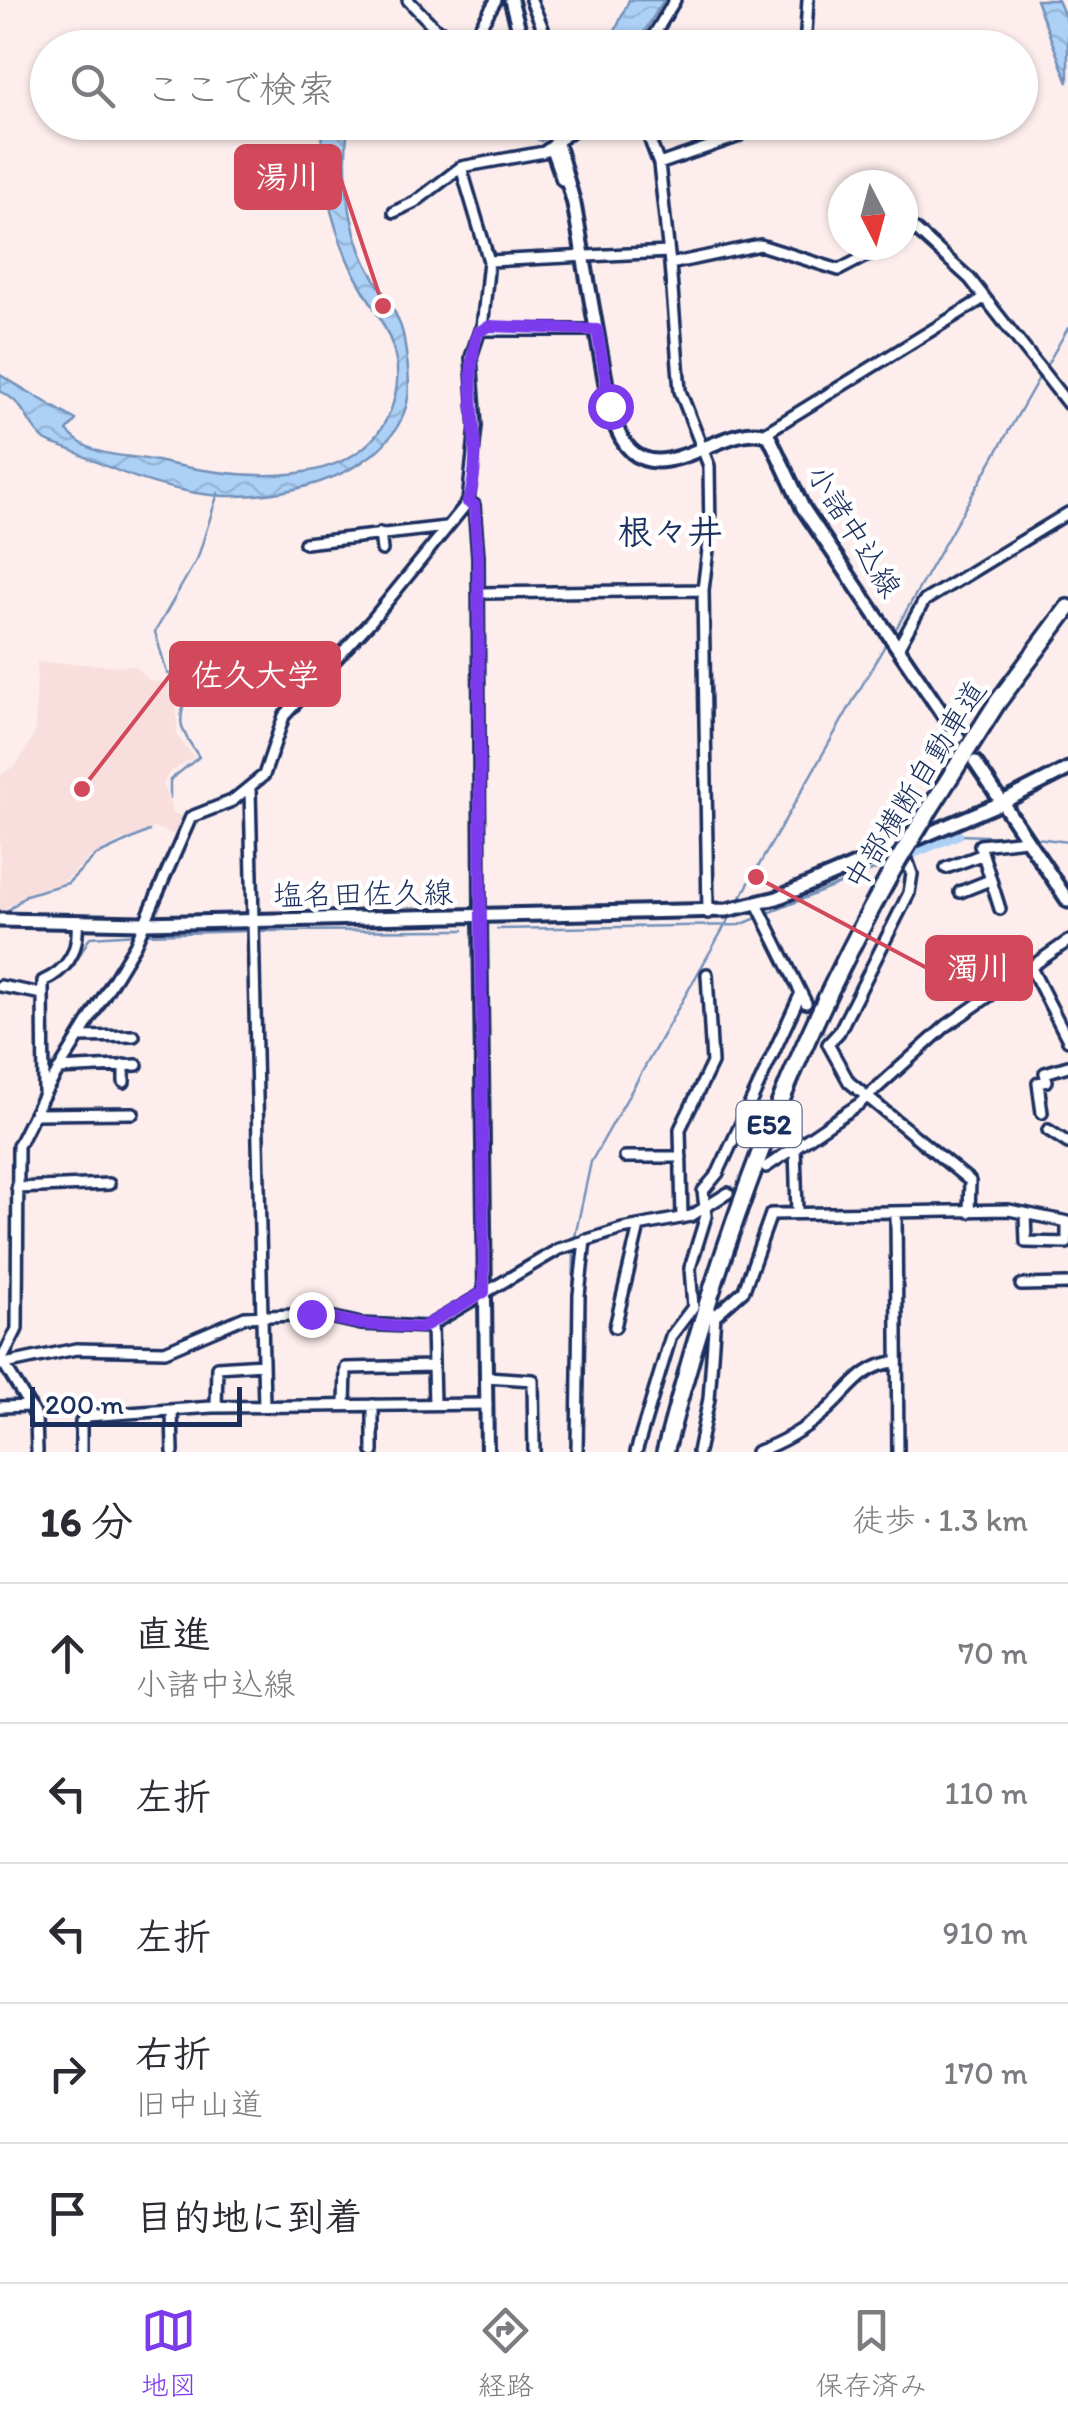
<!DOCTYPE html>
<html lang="ja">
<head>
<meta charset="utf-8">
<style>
  body { margin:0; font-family:Itim,"Klee One",sans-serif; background:#f7f7f7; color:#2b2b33 }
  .compass { position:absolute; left:828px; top:170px; width:90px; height:90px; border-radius:50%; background:#fff; box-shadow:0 2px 8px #0004; rotate:174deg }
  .scale { position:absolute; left:30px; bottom:25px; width:212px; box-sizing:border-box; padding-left:10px; border:5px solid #1b2f5e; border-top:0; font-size:28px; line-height:35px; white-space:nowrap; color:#1b2f5e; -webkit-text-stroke:8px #fff; paint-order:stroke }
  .stop { position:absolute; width:30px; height:30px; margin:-22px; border:8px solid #7c3aed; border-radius:50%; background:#fff }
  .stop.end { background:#7c3aed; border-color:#fff; box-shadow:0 2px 10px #0008 }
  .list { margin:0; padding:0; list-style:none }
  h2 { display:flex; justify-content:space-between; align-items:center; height:130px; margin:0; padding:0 40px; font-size:42px }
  h2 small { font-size:32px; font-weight:400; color:#7c7c81 }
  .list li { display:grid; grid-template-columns:65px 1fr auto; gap:30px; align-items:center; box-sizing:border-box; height:140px; padding:0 40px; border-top:2px solid #e1e1e2 }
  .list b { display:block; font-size:38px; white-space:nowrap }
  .list p { margin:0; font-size:32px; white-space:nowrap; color:#7c7c81 }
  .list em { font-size:32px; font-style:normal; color:#7c7c81 }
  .icon { flex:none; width:55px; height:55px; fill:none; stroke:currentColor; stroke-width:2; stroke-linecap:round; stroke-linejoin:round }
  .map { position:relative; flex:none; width:1068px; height:1452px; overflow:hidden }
  .search { position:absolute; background:#fff; box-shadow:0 2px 8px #0004; left:30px; right:30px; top:30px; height:110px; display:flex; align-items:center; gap:25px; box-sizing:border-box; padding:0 35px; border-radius:55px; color:#7c7c81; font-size:38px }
  .sheet { height:830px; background:#fff }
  nav { display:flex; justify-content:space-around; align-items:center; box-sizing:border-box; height:140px; border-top:2px solid #e1e1e2; background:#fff; font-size:28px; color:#7c7c81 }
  nav a { display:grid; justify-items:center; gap:5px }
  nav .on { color:#7c3aed }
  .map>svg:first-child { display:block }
  .built { fill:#f8dfde }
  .water { fill:url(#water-waves); stroke:#7390b9; stroke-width:2.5 }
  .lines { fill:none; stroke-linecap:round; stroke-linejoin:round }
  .stream { stroke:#7390b9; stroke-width:2.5 }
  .canal { stroke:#add1f6; stroke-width:8 }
  .minor-tunnel { stroke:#d0c8d0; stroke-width:9; stroke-dasharray:9 4.5; stroke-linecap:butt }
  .minor-casing { stroke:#1b2f5e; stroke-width:16 }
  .tertiary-casing { stroke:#1b2f5e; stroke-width:18 }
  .secondary-casing { stroke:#1b2f5e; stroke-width:19 }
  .motorway-casing { stroke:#1b2f5e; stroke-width:22 }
  .minor { stroke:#fff; stroke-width:9 }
  .tertiary { stroke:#fff; stroke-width:10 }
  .secondary { stroke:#fff; stroke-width:11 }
  .motorway { stroke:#fff; stroke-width:15 }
  .motorway-bridge-casing { stroke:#1b2f5e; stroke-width:22; stroke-linecap:butt }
  .motorway-bridge { stroke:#fff; stroke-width:15 }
  .route { stroke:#7c3aed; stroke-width:12 }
  .labels { text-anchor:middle; stroke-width:9; stroke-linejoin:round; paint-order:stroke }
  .shield { fill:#fff; stroke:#5f6d8e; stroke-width:2.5 }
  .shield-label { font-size:28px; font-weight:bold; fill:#1b2f5e }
  .street-label { font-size:30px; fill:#1b2f5e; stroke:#fff }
  .quarter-label { font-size:35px; font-weight:bold; fill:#1b2f5e; stroke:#fff }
  .leader { fill:none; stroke:#d1495b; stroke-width:4 }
  .callout-dot { fill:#d1495b; stroke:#fff; stroke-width:4 }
  .callout { fill:#d1495b; stroke:#d1495b; stroke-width:4 }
  .callout-label { font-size:32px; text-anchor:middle; font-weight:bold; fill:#fff }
</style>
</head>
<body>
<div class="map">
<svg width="1068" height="1452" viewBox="0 0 1068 1452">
  <defs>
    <pattern id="water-waves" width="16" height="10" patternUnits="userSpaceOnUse" patternTransform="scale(2.5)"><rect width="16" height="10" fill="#add1f6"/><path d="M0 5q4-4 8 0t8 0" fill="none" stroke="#94b4d5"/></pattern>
  </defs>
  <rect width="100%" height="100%" fill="#fdeeed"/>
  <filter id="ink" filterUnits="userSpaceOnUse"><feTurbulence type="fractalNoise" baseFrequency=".01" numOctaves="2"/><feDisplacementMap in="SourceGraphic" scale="20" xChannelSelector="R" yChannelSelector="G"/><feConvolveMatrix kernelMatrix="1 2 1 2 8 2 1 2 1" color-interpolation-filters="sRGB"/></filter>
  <g filter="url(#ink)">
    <path class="built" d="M37,662L135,666L149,680L184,685L177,707V736L194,757L169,773L163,784L173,813L182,816L175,835L155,828L121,841L90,857L61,885L28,893L0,913V776L17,764L35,733Z"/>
    <path class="water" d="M629,0H664L635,47H608Z
      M1036,0H1058L1068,24V83Z
      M323,123H348C343,169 346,223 367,265C379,288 400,313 404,339C407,360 412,387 406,407C383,483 262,505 196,493C154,486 111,470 73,451C65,447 52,445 45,440C25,424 29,406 0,391V375L76,420L67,431C94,460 122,453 157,461C231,478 370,499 395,396C408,339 363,301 346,256C329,213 318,169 323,123Z
      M426,123H570L541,141C515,127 485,135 458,126L453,129Z"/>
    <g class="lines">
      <path class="stream" d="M1044,370L1068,328
        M893,634L1040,376
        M170,798V780L199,757C176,722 178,724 190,684L167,673L155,632L198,557L218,493
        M959,835L1013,837
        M1037,838L1068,842
        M738,902L888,640
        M8,911L26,895L68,883L95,856L149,831
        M766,914L889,864
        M497,929L740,925L759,917
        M256,931L464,930
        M146,934L248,931
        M0,979L13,984
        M20,986L37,987
        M45,986L73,967L90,937L138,934
        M574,1241L591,1162L732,913
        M571,1452L574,1249"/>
      <path class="canal" d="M909,856L959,835"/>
      <path class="minor-tunnel" d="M806,1003L823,1036
        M728,1193L766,1167"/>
      <defs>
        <path id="minor" d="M408,0L438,31L469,37L484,48
          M531,0L551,48
          M473,39L496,0
          M646,48L675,0
          M805,48L808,0
          M643,122L659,164L670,264L760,245L839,270L887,245
          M551,149L562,180
          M659,164L737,137L756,122
          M461,167L544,152L584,122
          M394,212L415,202L461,167L489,261L482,328
          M903,235L916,230L970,279L1068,404
          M489,261L668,252
          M670,264L680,391L709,466L710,534L703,590L708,913
          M765,433L984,298
          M468,502L474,505L478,556L480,917
          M380,533L382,550
          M305,543L446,527
          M478,593L703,590
          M898,648L924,601L1068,513
          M250,789L264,1406
          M904,851L912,874L909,893L839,1032L828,1044L849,1082L970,1181L969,1212
          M946,868L981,855
          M960,892L990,880
          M757,904L806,1003
          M1000,909L980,845L1026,840
          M1031,968L1068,1040
          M0,986L43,994L44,1091
          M43,994V981C69,969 79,950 77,923
          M79,1037L134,1036
          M59,1069L137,1065
          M124,1082V1065
          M1042,1113L1038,1083L1047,1081L1045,1073L1068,1066
          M35,1114L133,1113
          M1048,1130L1068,1143
          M795,1148L797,1213
          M625,1157H681
          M766,1167L859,1104L946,1026L1068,941
          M17,1188L109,1184
          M896,1213L898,1452
          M1025,1213L1026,1242L1067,1243V1222
          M682,1218L680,1129L712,1063L707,974
          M1021,1285L1068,1284
          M717,1314L744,1290L771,1214L1009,1210L1068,1222
          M432,1325L434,1404
          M615,1327L639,1226
          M0,1363L17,1329L18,1146L44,1094L135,945L191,817L232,801L264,775L284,716L372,620L468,502L476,426L471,357L480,330H597
          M4,1364L36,1417L37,1452
          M0,1365L76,1349L165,1351L245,1317L317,1314L361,1324L427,1327L559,1249L622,1229L691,1216L728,1193
          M486,1377L533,1380L534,1452
          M345,1405L346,1368L433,1366
          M373,1405V1452
          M0,1407L30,1406
          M216,1407L217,1367L263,1364
          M172,1410L173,1452
          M81,1452V1422L87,1416L212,1407L487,1404
          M577,1452L579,1295L585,1240
          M636,1452L671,1336L693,1307L690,1268L706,1216L703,1191L718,1173L801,993
          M698,1452L709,1399L715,1314
          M756,1452C781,1443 805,1429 826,1411C849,1391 863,1364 896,1362"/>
        <path id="tertiary" d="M480,917L487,1452"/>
        <path id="secondary" d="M511,0L524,48
          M551,122L574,204L610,407C637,522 722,414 769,436L803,508L958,737
          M975,762L1068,901
          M0,920L142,923L727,910L777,898L1001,803L1068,769"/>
        <path id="motorway" d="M926,815L997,703L1068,608
          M665,1452C720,1242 787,1059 893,869"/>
      </defs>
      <use href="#minor" class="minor-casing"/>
      <use href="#tertiary" class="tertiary-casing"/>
      <use href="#secondary" class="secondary-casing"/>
      <use href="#motorway" class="motorway-casing"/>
      <use href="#minor" class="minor"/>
      <use href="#tertiary" class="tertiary"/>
      <use href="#secondary" class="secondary"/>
      <use href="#motorway" class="motorway"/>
      <defs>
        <path id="motorway-bridge" d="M893,869L926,815"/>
      </defs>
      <use href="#motorway-bridge" class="motorway-bridge-casing"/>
      <use href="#motorway-bridge" class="motorway-bridge"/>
    </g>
  </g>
  <g class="lines" filter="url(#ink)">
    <path class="route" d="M311,1314L361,1324L421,1328L484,1292L478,556L474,505L468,502C487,447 460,386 478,332L490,326L597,330L610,406"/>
  </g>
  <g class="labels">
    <rect class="shield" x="736.5" y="1101" width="65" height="46" rx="8"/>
    <g class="shield-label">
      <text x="769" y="1134">E52</text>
    </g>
    <g class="street-label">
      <text transform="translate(854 531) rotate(58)" y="10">小諸中込線</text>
      <text transform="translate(915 785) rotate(-58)" y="10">中部横断自動車道</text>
      <text transform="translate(363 894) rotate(-1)" y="10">塩名田佐久線</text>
    </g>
    <g class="quarter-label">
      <text x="670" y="544">根々井</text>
    </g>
  </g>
  <path class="leader" d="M383 306L340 177M82 789L171 674M756 877L927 968"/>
  <g class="callout-dot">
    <circle cx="383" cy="306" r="10"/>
    <circle cx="82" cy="789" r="10"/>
    <circle cx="756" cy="877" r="10"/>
  </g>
  <g class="callout">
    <rect x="236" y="146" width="104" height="62" rx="10"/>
    <rect x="171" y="643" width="168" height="62" rx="10"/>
    <rect x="927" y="937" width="104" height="62" rx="10"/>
  </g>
  <g class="callout-label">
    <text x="288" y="188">湯川</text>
    <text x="255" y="686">佐久大学</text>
    <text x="979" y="979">濁川</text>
  </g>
</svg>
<svg class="compass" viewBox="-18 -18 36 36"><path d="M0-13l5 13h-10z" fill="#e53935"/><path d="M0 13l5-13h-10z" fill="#7c7c81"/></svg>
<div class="scale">200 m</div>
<div class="stop" style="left:610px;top:406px"></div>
<div class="stop end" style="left:311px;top:1314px"></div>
<div class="search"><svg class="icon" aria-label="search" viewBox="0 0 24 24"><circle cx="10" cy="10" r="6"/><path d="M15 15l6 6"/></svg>ここで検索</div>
</div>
<section class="sheet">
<h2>16 分<small>徒歩 · 1.3 km</small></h2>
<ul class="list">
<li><svg class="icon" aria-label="ahead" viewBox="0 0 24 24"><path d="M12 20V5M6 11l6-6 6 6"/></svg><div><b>直進</b><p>小諸中込線</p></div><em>70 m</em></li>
<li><svg class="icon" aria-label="left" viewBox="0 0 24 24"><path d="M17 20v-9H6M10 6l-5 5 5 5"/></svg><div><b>左折</b></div><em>110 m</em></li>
<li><svg class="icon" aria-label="left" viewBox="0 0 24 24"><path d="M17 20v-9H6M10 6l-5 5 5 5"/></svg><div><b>左折</b></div><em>910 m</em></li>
<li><svg class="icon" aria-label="right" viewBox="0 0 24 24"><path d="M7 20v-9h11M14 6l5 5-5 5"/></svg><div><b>右折</b><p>旧中山道</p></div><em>170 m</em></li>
<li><svg class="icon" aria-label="arrive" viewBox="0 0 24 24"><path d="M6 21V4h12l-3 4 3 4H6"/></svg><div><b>目的地に到着</b></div></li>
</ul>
</section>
<nav>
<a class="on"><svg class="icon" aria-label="map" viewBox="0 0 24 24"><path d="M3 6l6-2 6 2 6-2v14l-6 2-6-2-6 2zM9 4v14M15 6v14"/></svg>地図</a>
<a><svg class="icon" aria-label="directions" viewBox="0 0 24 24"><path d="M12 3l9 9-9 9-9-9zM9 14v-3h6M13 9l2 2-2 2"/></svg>経路</a>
<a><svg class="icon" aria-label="saved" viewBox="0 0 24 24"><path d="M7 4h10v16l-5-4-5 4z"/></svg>保存済み</a>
</nav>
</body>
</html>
